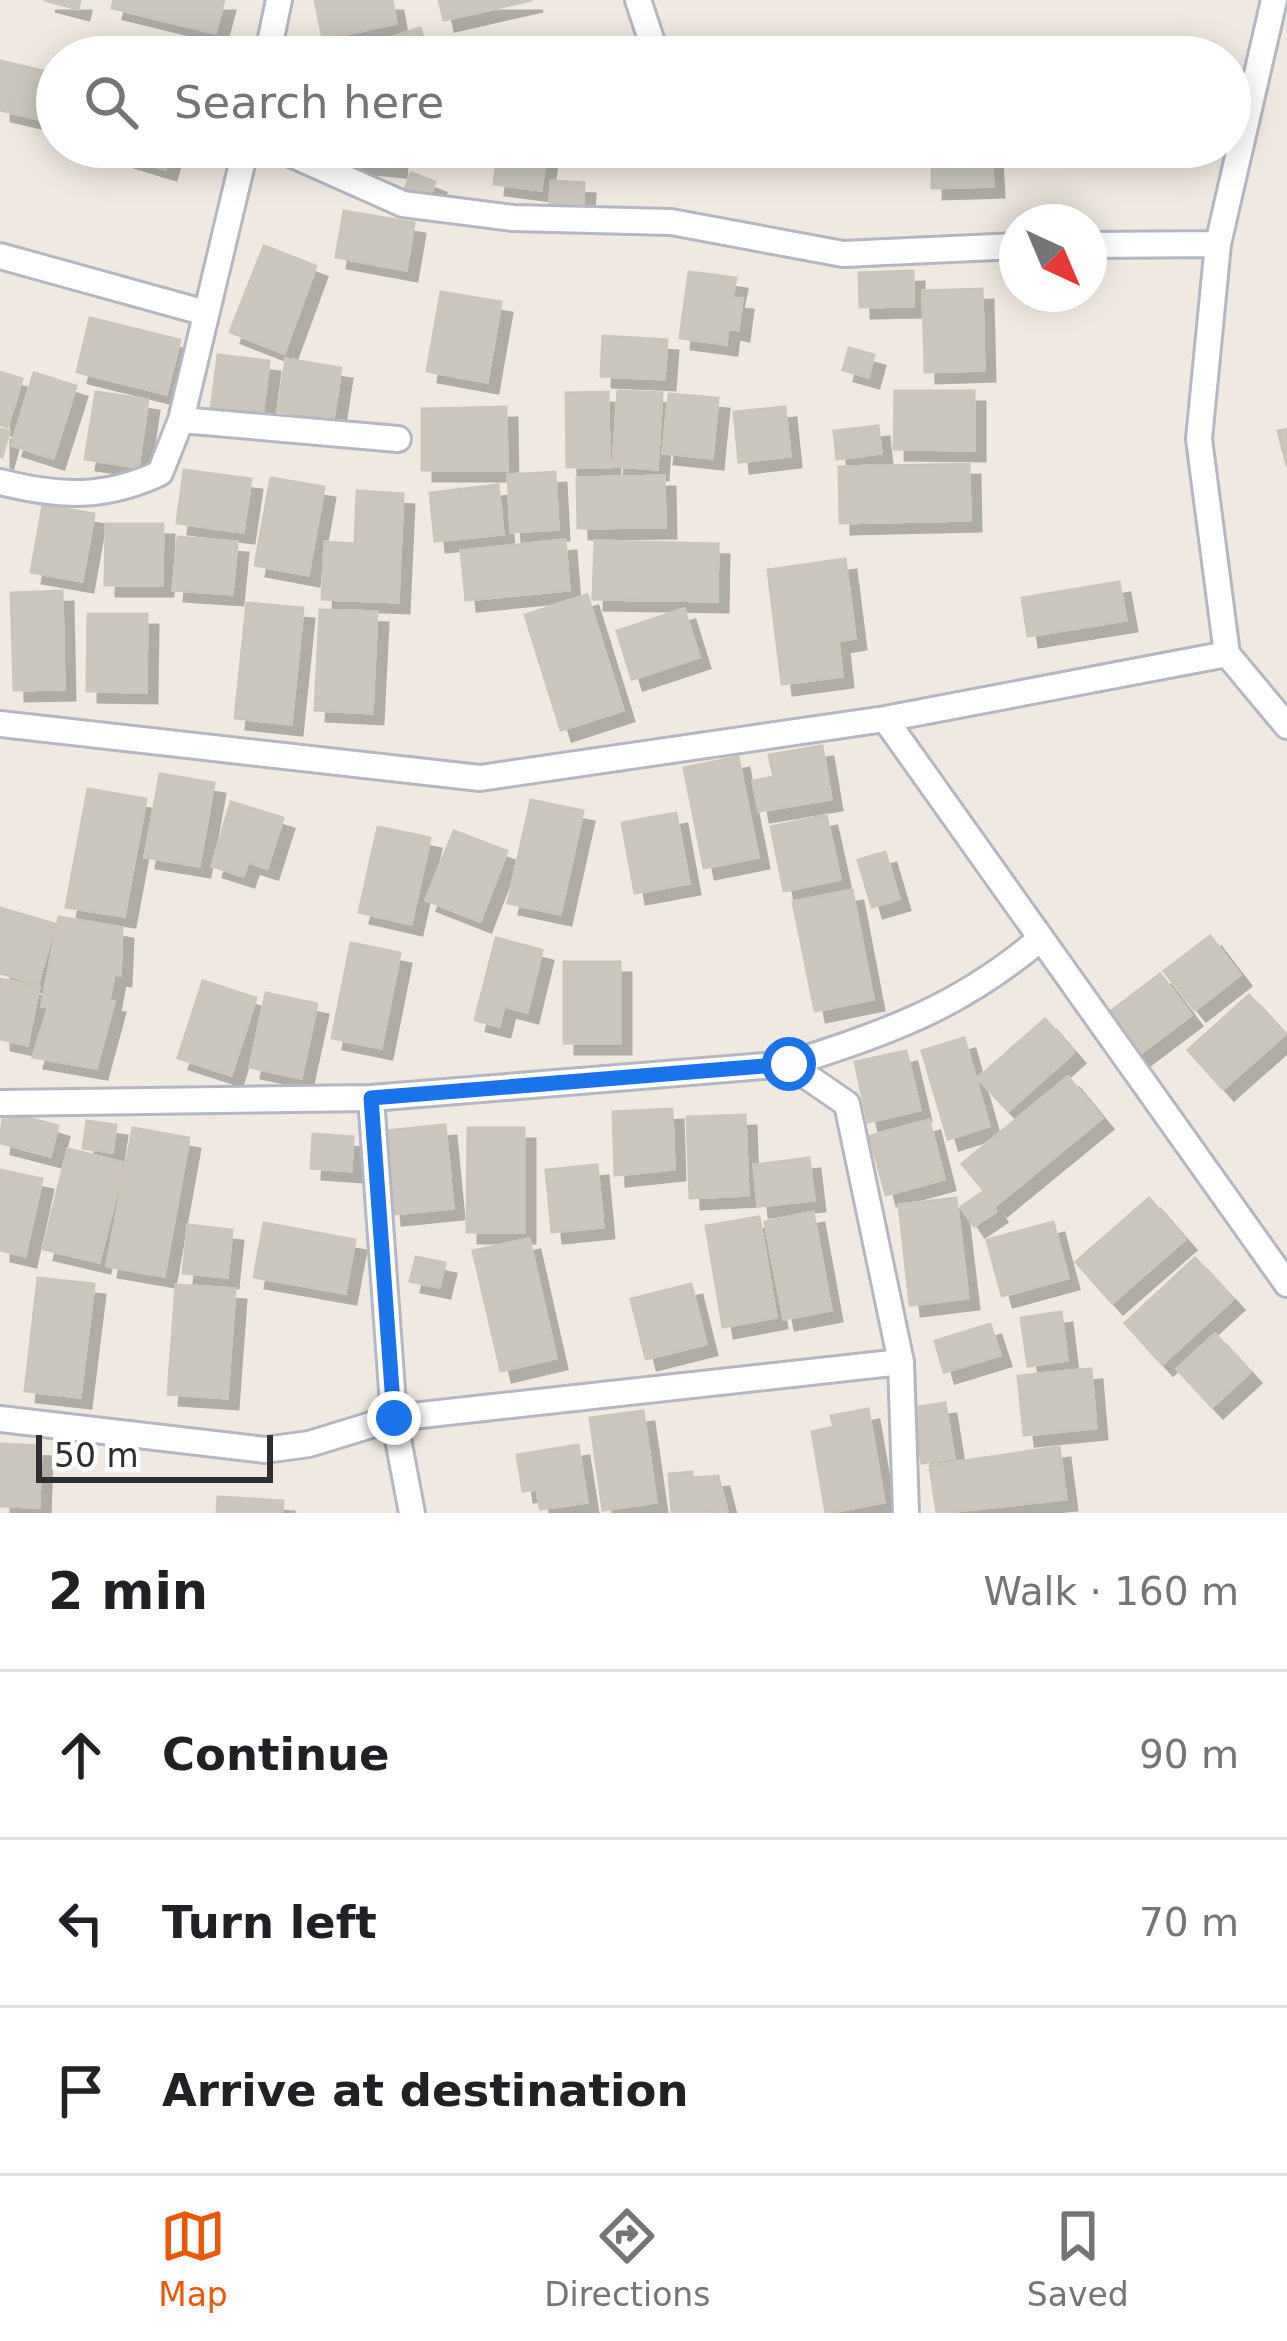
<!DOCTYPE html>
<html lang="en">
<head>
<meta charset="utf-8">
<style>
  body { margin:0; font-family:"DejaVu Sans",sans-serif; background:#f6f6f6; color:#202124 }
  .compass { position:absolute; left:999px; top:204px; width:108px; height:108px; border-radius:50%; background:#fff; box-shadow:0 6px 30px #0003; rotate:136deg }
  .scale { position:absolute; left:36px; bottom:30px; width:237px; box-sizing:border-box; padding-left:12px; border:6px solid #2e2e2e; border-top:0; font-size:33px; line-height:42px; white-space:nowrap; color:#2e2e2e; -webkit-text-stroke:9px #fff; paint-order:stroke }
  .stop { position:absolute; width:36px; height:36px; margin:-27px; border:9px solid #1a73e8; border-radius:50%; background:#fff }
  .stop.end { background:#1a73e8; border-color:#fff; box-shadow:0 3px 12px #0008 }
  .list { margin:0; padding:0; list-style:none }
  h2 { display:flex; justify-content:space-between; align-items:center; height:156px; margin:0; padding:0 48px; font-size:51px }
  h2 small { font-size:39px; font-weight:400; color:#757577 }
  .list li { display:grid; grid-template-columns:78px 1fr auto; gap:36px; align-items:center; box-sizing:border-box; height:168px; padding:0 48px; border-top:3px solid #e0e0e0 }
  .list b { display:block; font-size:45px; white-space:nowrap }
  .list em { font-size:39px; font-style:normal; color:#757577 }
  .icon { flex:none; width:66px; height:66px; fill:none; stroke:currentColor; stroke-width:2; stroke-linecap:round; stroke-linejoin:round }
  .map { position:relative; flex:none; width:1287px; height:1513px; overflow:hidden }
  .search { position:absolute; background:#fff; box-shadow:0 6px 30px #0003; left:36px; right:36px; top:36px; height:132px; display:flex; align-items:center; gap:30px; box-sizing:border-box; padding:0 42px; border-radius:66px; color:#757577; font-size:45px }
  .sheet { height:660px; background:#fff }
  nav { display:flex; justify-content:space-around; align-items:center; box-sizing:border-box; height:168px; border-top:3px solid #e0e0e0; background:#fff; font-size:33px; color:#757577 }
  nav a { display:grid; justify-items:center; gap:6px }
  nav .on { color:#ea580c }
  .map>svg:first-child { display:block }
  .building { fill:#cbc7bf; stroke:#cbc5ba; stroke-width:3; filter:url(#shadow) }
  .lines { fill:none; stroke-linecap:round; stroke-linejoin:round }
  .street-casing { stroke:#b4b7c1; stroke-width:30 }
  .street { stroke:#fff; stroke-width:24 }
  .route { stroke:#1a73e8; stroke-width:15 }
</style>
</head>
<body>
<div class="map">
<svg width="1287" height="1513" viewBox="0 0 1287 1513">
  <defs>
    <filter id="shadow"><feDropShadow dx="11" dy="11" stdDeviation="0" flood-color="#0004"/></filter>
  </defs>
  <rect width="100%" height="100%" fill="#efe9e1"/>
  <path class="building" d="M44,0H80L78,9Z
    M114,0H224L215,33L112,8Z
    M315,0H392L396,23L323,39Z
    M439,0H532L444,20Z
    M420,28L430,57H333Z
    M782,48L783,57H719V55Z
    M0,61L57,74V123L0,110Z
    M93,147H172L165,169Z
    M344,147H397L395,166L342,161Z
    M499,147H547L541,190L494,184Z
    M932,147H991L993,186L932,188Z
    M411,173L435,182L429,198L405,190Z
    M551,181L584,183L583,206L550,205Z
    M344,211L414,223L406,270L336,257Z
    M264,246L316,266L284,353L230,332Z
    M913,271V306L860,307L859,273Z
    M689,272L736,278L732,298L742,299L738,330L728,328L726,344L680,338Z
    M982,289L984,370L925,372L923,291Z
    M441,292L501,302L487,382L427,371Z
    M90,318L180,340L166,394L77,372Z
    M603,336L667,340L664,379L601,376Z
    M849,348L874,355L868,377L843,370Z
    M218,355L269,361L262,416L211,410Z
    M286,359L341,368L333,420L278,411Z
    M0,372L22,379L7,427L0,424Z
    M34,373L76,386L53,458L12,445Z
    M618,391L662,393L657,469L613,466Z
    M895,391H974V450L894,449Z
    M96,392L148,400L138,467L85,459Z
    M608,392L609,467H567L566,393Z
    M669,394L718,398L712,458L663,453Z
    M506,407L507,470H422V409Z
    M785,407L790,456L739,462L734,412Z
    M878,426L881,453L837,459L834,431Z
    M0,429L9,431L2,457L0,456Z
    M1287,429V466L1278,431Z
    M969,464L970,520L840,523L839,467Z
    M184,470L251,479L243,532L177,523Z
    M555,472L558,529L511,532L508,475Z
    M664,476L665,527L578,528L577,478Z
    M271,478L324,487L308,575L255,565Z
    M498,485L503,534L435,541L430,493Z
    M357,491L403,494L398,602L322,599L325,542L355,544Z
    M43,505L94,514L82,581L31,572Z
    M106,524H163L162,585H105Z
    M178,537L237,542L232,594L173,590Z
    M565,540L569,590L466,600L461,551Z
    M595,541L718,544L717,601L593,599Z
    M845,559L855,638L838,641L842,676L782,684L768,570Z
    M1119,582L1126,620L1028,636L1022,598Z
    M62,591L64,689L14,690L11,593Z
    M587,595L623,710L561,730L525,615Z
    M247,603L303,608L291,724L235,718Z
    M684,609L699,657L632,679L617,631Z
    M320,610L377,612L372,713L315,710Z
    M88,614H147L146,692L87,691Z
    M822,746L831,799L759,811L753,781L774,777L769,755Z
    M738,757L758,857L704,868L684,768Z
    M160,774L214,783L199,866L145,857Z
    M88,789L146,799L124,916L66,907Z
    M531,800L583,811L560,914L508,903Z
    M231,802L283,818L267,868L248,862L243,876L212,866Z
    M676,813L689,883L635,893L622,823Z
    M826,815L840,879L784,891L771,827Z
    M378,827L430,838L411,924L359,912Z
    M454,831L507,851L480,921L426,900Z
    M885,852L899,899L872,907L858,860Z
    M852,890L873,999L815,1011L793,902Z
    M0,908L55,924L38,983L0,973Z
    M59,917L122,928L120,975L114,974L109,1001L114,1002L96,1068L33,1057L49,1007L42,1006Z
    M1210,936L1240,975L1195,1010L1164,971Z
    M496,938L542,950L527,1012L504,1006L499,1026L475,1020Z
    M351,943L400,953L381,1048L332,1038Z
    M564,962H620V1043H564Z
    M1160,974L1191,1015L1138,1055L1107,1014Z
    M0,979L39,987L27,1045L0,1039Z
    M203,981L256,998L231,1075L178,1058Z
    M266,993L317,1004L301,1078L250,1067Z
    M1249,995L1285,1034L1223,1089L1188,1050Z
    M1045,1019L1074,1052L1008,1111L978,1078Z
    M964,1038L989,1126L948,1139L922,1051Z
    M906,1051L920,1110L868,1122L855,1062Z
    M1068,1077L1102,1118L996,1205L962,1164Z
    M672,1109L674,1169L615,1175L613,1112Z
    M4,1111L58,1126L50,1156L0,1143Z
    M745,1115L748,1195L690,1198L687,1117Z
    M929,1120L944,1179L886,1195L870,1136Z
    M87,1121L116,1125L112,1152L83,1148Z
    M445,1125L453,1208L391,1214L384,1131Z
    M133,1128L189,1138L164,1276L107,1266Z
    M468,1128H524V1232H467Z
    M313,1134L353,1137L351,1171L311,1168Z
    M68,1149L124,1163L99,1262L43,1249Z
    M809,1158L814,1200L758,1206L754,1165Z
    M597,1165L603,1227L552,1232L546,1170Z
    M0,1170L42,1179L25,1256L0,1250Z
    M983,1192L996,1211L974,1226L961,1207Z
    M956,1198L968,1298L910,1305L899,1205Z
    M1149,1198L1185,1239L1112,1303L1076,1262Z
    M813,1212L831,1310L784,1319L765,1222Z
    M759,1217L776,1317L723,1327L706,1226Z
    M1053,1222L1068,1278L1002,1296L987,1240Z
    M264,1223L355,1240L345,1293L254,1277Z
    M188,1225L232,1230L227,1277L183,1273Z
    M529,1239L556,1358L501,1371L473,1251Z
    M416,1257L445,1263L439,1287L410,1281Z
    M1195,1258L1233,1299L1162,1364L1125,1323Z
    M38,1278L94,1284L80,1397L25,1391Z
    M691,1284L706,1344L646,1359L631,1299Z
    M176,1285L235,1289L227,1398L168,1394Z
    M1061,1312L1067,1360L1028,1366L1021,1318Z
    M990,1324L1000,1355L944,1372L935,1341Z
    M1215,1334L1250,1372L1212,1407L1177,1369Z
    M1091,1369L1096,1428L1024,1435L1018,1376Z
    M945,1403L954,1458L922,1463L912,1408Z
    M868,1409L884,1502L826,1513L812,1432L834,1427L831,1416Z
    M643,1411L656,1502L603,1510L590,1418Z
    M0,1444L41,1446L39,1507L0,1506Z
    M578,1445L587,1502L540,1509L537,1489L523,1491L517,1455Z
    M1059,1447L1066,1499L937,1513L930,1466Z
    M692,1472V1478L718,1476L727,1511L672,1513L669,1474Z
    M218,1497L283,1501L282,1513H217Z"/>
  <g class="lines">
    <defs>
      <path id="street" d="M638,0L657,57
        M1274,0L1218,244L1199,439L1227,654L1287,726
        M267,57L279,0
        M275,147L403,204L513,218L671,222L843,254L1017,246
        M1089,245L1218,244
        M0,256L206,313
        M181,420L398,439
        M0,482C59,497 105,499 160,473L181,420L246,147
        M885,719L1287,1284
        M0,724L480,778L885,719L1227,654
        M789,1064C888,1032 959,1008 1040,939
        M371,1098L394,1418L412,1513
        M0,1103L371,1098L789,1064L847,1104L901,1362L906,1513
        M0,1419L265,1450L309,1444L394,1418L901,1362"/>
    </defs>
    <use href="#street" class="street-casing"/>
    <use href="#street" class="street"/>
  </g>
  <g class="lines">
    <path class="route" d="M394,1418L371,1098L789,1064"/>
  </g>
</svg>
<svg class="compass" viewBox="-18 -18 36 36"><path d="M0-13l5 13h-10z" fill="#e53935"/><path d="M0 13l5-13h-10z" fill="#757577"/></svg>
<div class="scale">50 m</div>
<div class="stop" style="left:789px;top:1064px"></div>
<div class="stop end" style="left:394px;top:1418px"></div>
<div class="search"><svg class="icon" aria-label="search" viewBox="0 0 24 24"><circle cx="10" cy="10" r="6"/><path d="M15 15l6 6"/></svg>Search here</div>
</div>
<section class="sheet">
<h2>2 min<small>Walk · 160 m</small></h2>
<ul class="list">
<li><svg class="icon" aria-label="ahead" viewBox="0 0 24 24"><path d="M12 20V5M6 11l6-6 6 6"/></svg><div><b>Continue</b></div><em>90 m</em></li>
<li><svg class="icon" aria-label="left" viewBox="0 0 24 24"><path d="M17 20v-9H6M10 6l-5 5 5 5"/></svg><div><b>Turn left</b></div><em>70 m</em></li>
<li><svg class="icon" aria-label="arrive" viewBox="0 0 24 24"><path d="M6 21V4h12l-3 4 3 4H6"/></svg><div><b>Arrive at destination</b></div></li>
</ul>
</section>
<nav>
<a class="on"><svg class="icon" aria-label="map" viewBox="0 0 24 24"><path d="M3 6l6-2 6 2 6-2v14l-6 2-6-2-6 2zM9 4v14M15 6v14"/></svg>Map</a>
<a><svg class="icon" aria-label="directions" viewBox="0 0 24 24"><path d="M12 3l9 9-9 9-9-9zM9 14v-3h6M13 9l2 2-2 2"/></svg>Directions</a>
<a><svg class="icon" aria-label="saved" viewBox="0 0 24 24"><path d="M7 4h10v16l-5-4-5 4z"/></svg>Saved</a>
</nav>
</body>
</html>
